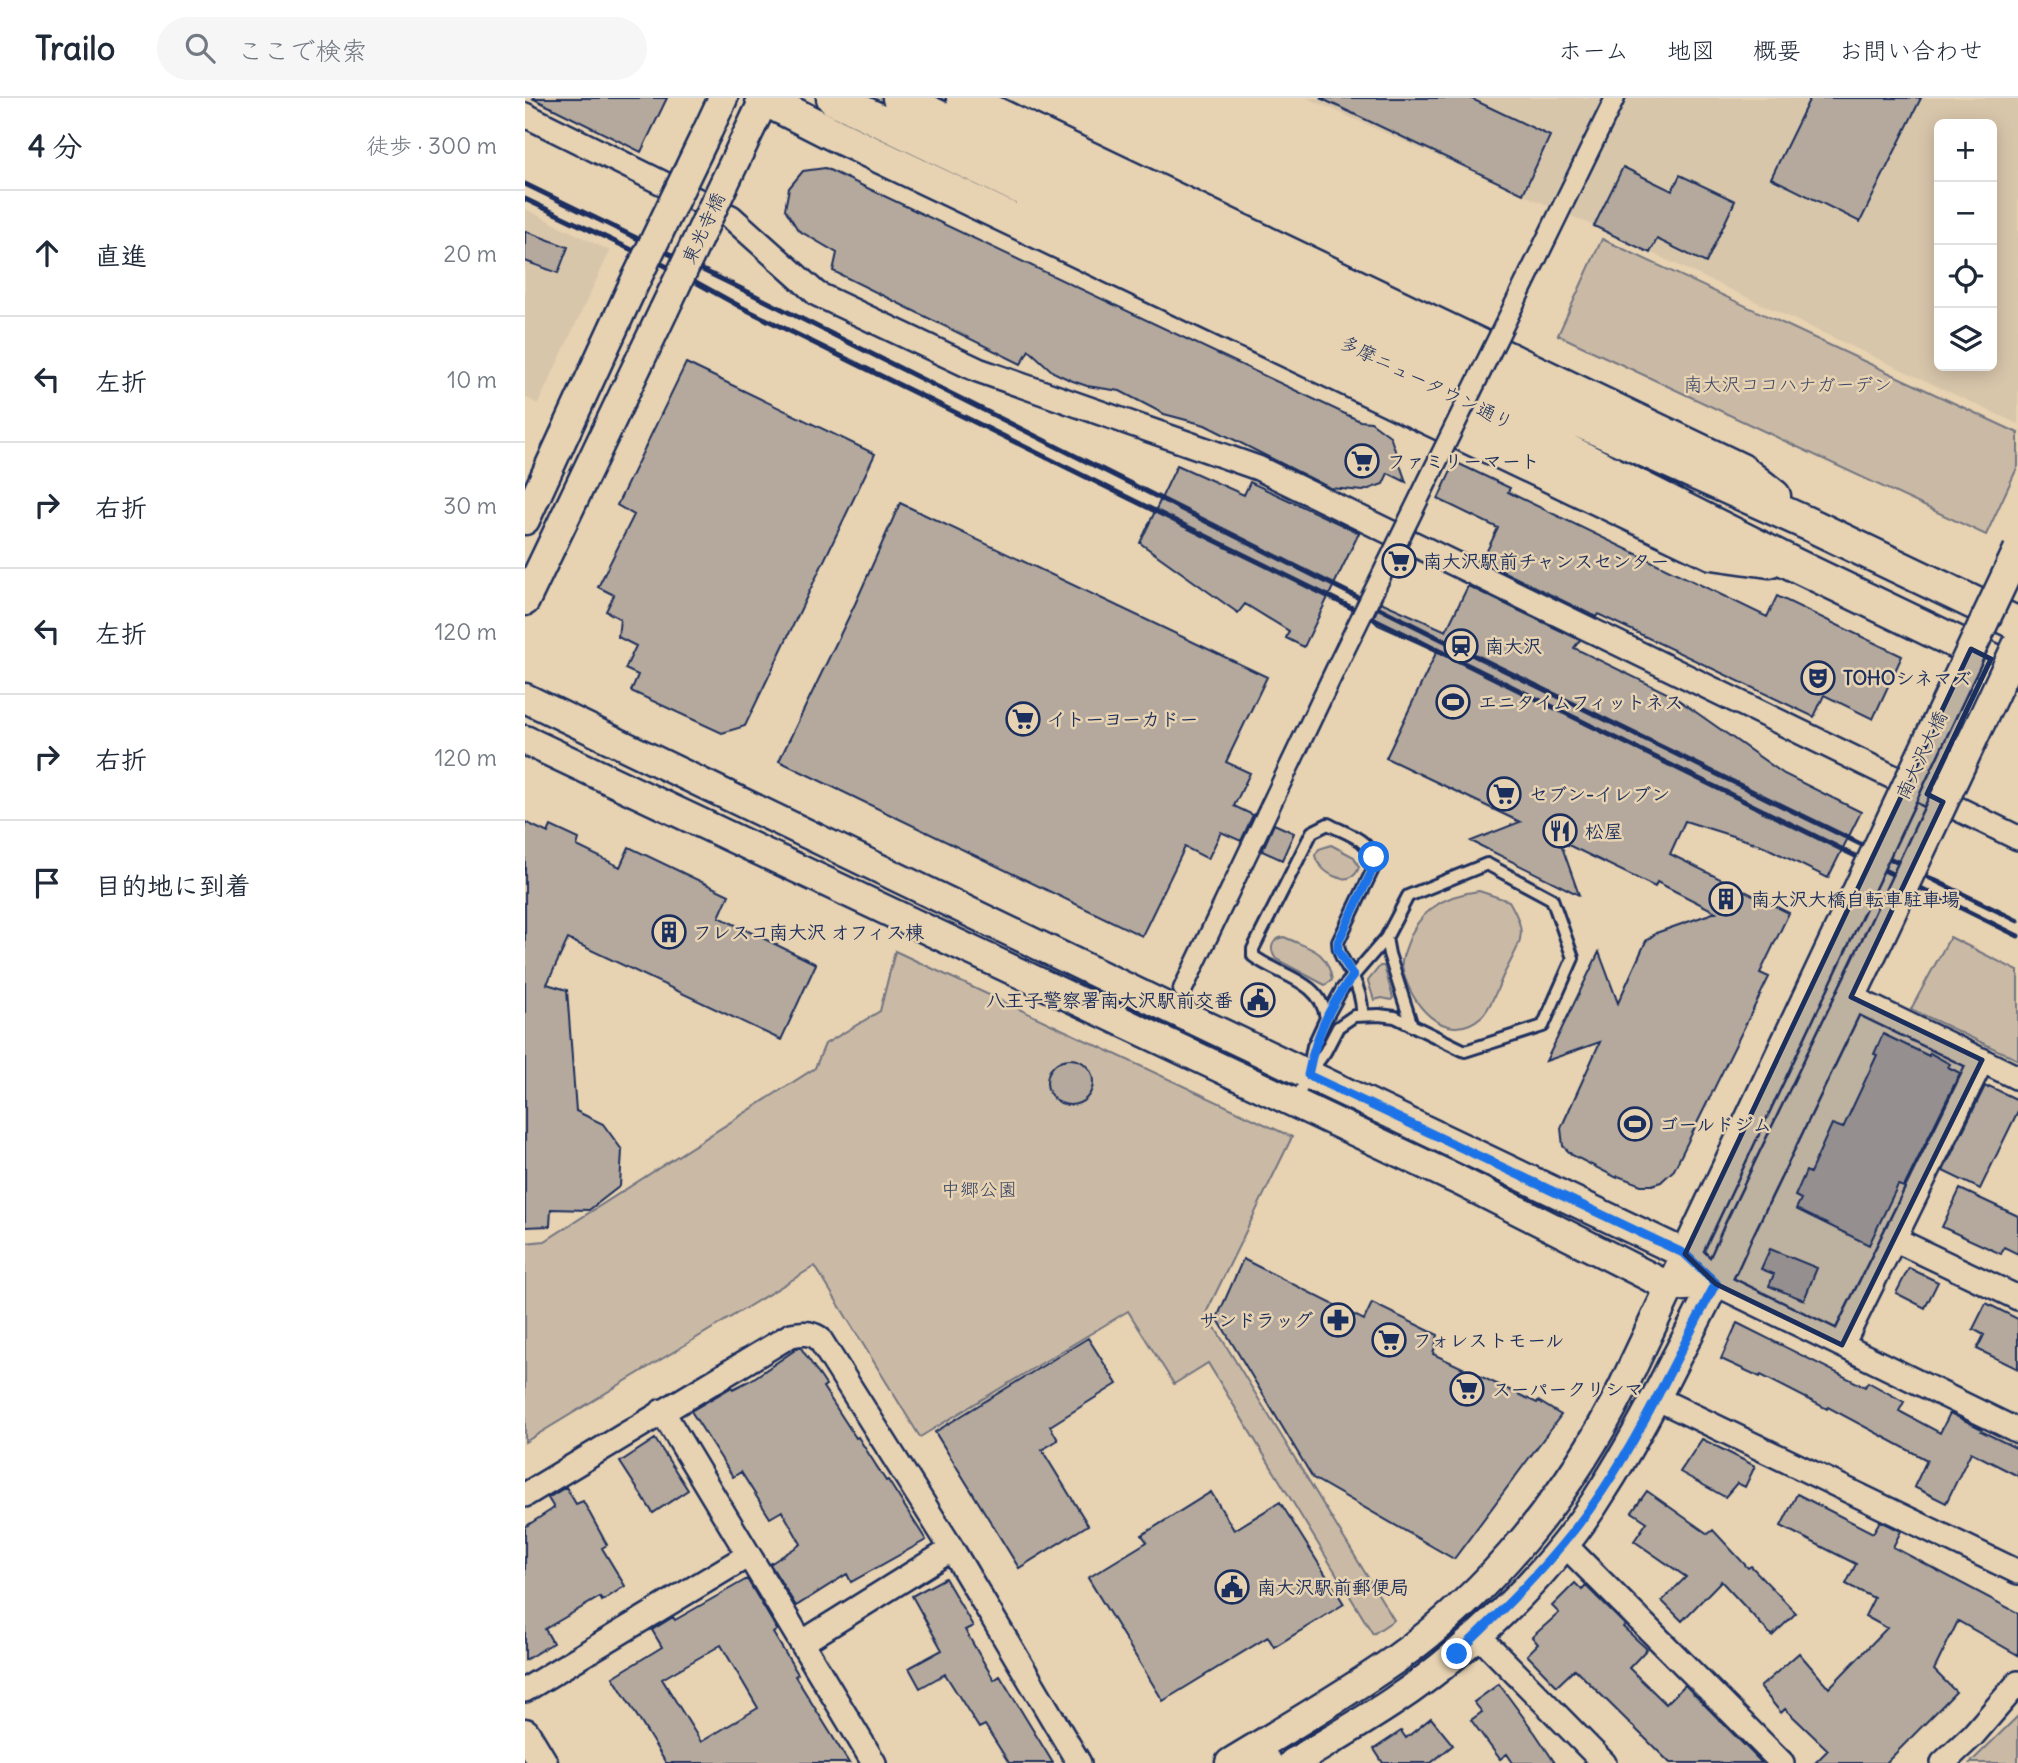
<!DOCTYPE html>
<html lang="ja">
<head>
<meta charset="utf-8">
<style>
  body { margin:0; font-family:Delius,"Klee One",sans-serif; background:#f6f6f7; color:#1f2937 }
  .controls { position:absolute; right:21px; top:21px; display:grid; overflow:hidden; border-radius:10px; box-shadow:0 4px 18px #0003 }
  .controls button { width:63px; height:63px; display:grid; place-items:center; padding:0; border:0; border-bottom:2px solid #e0e1e3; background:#fff; color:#1f2937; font:35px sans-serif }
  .stop { position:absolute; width:21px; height:21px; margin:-16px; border:5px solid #1a73e8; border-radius:50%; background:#fff }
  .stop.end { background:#1a73e8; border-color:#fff; box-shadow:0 2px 7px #0008 }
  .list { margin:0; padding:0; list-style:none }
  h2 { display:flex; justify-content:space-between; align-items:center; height:91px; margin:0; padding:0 28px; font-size:30px }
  h2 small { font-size:23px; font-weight:400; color:#747a83 }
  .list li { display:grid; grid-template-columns:46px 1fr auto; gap:21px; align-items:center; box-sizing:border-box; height:126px; padding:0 28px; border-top:2px solid #e0e1e3 }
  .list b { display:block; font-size:26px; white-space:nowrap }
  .list em { font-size:23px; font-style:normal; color:#747a83 }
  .icon { flex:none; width:38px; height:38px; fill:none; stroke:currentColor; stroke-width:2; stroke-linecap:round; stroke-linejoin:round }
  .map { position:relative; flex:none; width:1493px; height:1665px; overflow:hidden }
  header { display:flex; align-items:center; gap:42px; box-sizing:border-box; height:98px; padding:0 35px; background:#fff; border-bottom:2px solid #e0e1e3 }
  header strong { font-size:33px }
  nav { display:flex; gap:38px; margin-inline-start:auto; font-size:24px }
  .search { width:490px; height:63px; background:#f6f6f7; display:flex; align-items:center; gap:18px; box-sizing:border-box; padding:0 24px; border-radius:38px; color:#747a83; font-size:26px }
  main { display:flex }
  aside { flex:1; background:#fff }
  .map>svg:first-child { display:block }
  .built { fill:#d8c6ab; fill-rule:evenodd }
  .green { fill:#cabaa5; stroke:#727482; stroke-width:2 }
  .building { fill:#b4a99c; stroke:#1b2f5e; stroke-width:2; fill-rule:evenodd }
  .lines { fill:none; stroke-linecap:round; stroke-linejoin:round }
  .service-casing { stroke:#1b2f5e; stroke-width:16 }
  .pedestrian-casing { stroke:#1b2f5e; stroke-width:23 }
  .minor-casing { stroke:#1b2f5e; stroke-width:28 }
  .tertiary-casing { stroke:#1b2f5e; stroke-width:33 }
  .secondary-casing { stroke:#1b2f5e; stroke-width:37 }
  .service { stroke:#e7d2b1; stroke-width:10 }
  .pedestrian { stroke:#e7d2b1; stroke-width:18 }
  .minor { stroke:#e7d2b1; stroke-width:23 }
  .tertiary { stroke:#e7d2b1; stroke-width:28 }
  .secondary { stroke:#e7d2b1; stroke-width:32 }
  .rail { stroke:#1b2f5e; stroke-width:5 }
  .pedestrian-bridge-casing { stroke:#1b2f5e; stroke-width:23; stroke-linecap:butt }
  .tertiary-bridge-casing { stroke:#1b2f5e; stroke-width:33; stroke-linecap:butt }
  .pedestrian-bridge { stroke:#e7d2b1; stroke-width:18 }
  .tertiary-bridge { stroke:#e7d2b1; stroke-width:28 }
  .route { stroke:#1a73e8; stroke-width:9 }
  .marked { fill:#1b2f5e; fill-opacity:0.2; stroke:#1b2f5e; stroke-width:5; stroke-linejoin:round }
  .labels { text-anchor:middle; stroke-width:5; stroke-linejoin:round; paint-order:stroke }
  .street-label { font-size:19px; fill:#1b2f5e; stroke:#e7d2b1 }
  .park-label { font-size:19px; fill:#354469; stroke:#e7d2b1 }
  .poi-label { font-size:19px; font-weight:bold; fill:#1b2f5e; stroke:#e7d2b1; text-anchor:start }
</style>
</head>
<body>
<header>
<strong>Trailo</strong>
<div class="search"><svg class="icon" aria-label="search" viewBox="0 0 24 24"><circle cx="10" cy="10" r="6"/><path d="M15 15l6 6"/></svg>ここで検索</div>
<nav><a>ホーム</a><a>地図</a><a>概要</a><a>お問い合わせ</a></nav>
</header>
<main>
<aside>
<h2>4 分<small>徒歩 · 300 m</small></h2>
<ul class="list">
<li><svg class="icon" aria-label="ahead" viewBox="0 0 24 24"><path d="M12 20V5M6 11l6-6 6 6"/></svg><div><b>直進</b></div><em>20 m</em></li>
<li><svg class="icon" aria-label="left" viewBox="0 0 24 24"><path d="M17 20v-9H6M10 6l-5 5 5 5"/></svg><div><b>左折</b></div><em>10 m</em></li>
<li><svg class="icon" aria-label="right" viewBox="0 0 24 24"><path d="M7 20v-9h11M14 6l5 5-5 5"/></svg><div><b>右折</b></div><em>30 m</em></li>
<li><svg class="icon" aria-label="left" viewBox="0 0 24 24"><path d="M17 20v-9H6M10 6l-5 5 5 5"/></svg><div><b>左折</b></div><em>120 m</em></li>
<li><svg class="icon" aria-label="right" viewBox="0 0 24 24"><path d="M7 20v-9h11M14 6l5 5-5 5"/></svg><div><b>右折</b></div><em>120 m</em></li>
<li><svg class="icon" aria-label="arrive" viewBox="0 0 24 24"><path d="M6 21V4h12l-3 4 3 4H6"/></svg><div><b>目的地に到着</b></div></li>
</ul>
</aside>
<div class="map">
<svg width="1493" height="1665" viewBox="0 0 1493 1665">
  <rect width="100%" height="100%" fill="#e7d2b1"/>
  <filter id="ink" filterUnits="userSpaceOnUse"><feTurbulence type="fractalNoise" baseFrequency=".0143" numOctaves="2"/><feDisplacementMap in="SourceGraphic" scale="14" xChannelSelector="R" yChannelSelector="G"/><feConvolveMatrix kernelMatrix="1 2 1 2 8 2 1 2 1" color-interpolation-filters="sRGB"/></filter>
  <g filter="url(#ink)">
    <path class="built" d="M782,0H1493V326L1069,128ZM1414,26H1467V268H1414Z
      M0,111L85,153L13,306L0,299Z"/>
    <path class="green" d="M1077,141L1493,335V368L1461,437L1033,237Z
      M806,747L829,759L834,769C827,793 793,775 790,757L794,751Z
      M954,793L984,803C1004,837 996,842 979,876C973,888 967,908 957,918C920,951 882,903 877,867C876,861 880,853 882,847C893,812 919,797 954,793Z
      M759,839C785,851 802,851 807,882L800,887L751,861C744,851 746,841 759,839Z
      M1425,839L1493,873V962L1386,911Z
      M370,853L767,1039L681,1215L869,1522L848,1536L683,1265L649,1286L603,1213L395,1339L290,1168L0,1344V1145L20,1143L290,970L300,946L355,913Z
      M855,868H859L868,900L866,902L857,900L849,902L843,883Z
      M1493,1618V1665H1445Z"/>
    <path class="building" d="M7,0H142L116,54Z
      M795,0H945L1025,38L998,96Z
      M1285,0H1396L1335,124L1246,80Z
      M1098,69L1147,93L1155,77L1210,103L1181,165L1132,141L1125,155L1069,128Z
      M300,70L835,323L846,324L865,338L881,384L863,375L858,386L838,393L805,390L680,327L639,316L595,293L562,288L545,282L528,274L504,252L496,266L308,173L312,155L273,132L260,111L264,90L278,73Z
      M0,133L43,149L33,175L0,163Z
      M161,265L350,356L220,628L197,635L106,593L113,577L100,571L111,548L93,539L95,521L81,513L89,497L73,489L109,417L92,407Z
      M930,364L985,390L983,394L1242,519L1252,498L1377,558L1348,621L1299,597L1289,619L1073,516L1071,519L957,463L973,430L913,401Z
      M652,367L719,397L725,384L834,435L779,549L761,540L764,533L720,506L713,515L615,445Z
      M375,405L742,579L701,664L725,675L709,708L728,717L716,743L696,734L683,761L660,749L617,838L254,663L330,506Z
      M943,488L1055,542L1049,550L1148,598L1259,676L1336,714L1303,780L1236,747L1160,723L1145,756L1264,815L1235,875L1244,879L1149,1072L1136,1084L1127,1087H1116L1093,1078L1092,1080L1047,1057L1038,1048L1036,1030L1075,944L1021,963L1074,854L1093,905L1121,843L1131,835L1191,814L1132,784L1130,789L1035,743L1054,797L946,743L995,724L861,660L912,553L853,527L848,522L851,514L856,504L921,533Z
      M0,724L23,735L26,728L54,741L52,748L95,769L104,749L204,797L194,819L291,866L256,942L43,841L22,886L42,892L51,1013L78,1026L97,1052L95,1088L64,1112L26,1111L25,1128L0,1129Z
      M749,726L769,735L757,762L737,753Z
      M1358,936L1404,958L1405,955L1425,966L1423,969L1435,975L1379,1089L1373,1087L1344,1147L1271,1111L1276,1101L1270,1098L1281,1073L1285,1075L1307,1026L1318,1030L1352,957L1349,956Z
      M522 984a23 23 0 1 1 46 0a23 23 0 1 1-46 0Z
      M1460,988L1463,990L1464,988L1493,1002V1013L1455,1091L1418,1073Z
      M1435,1091L1493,1118V1156L1479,1149L1476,1156L1417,1129Z
      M1245,1151L1292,1170L1279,1202L1244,1188L1249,1176L1236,1171Z
      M718,1161L839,1222L847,1205L913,1237L908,1256L1012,1305L1013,1303L1036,1317L929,1461L788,1380L692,1220Z
      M1384,1170L1413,1184L1400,1210L1371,1195Z
      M1461,1205L1493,1221V1271L1452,1251L1459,1237L1448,1231Z
      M1212,1225L1340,1289L1343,1284L1379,1304L1374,1313L1415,1335L1425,1315L1457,1331L1456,1333L1493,1351V1378L1446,1354L1421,1405L1389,1389L1402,1362L1303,1309L1302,1311L1236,1277L1235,1279L1196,1261Z
      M563,1240L592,1286L525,1328L533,1342L517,1352L563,1427L494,1470L410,1334Z
      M273,1250H276L301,1287L298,1289L331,1340L333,1339L361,1383L363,1382L401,1442L326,1484L322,1476L271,1508L245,1466L276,1446L257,1413L245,1420L216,1374L208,1379L166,1313L207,1289L208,1291L226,1282Z
      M130,1341L163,1392L128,1415L95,1364Z
      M1177,1341L1230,1368L1220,1389L1212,1385L1200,1399L1155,1374Z
      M41,1389L51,1406L58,1403L82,1447L77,1450L100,1488L77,1503L75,1499L20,1531L28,1545L0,1562V1429L29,1410L23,1400Z
      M1122,1393L1183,1436L1188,1432L1223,1470L1226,1468L1271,1515L1247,1538L1196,1483L1157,1523L1137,1503L1161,1479L1109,1443L1122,1424L1107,1414Z
      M686,1394L709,1432L755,1404L819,1506L749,1549L743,1539L638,1603L563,1480L622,1444L617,1437Z
      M1272,1396L1348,1435L1355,1423L1376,1433L1368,1449L1493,1515V1557L1433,1523L1409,1572L1431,1594L1361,1665H1290L1303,1652L1260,1611L1256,1615L1235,1589L1274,1555L1304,1590L1362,1530L1340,1518L1349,1500L1321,1486L1331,1466L1256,1428Z
      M420,1480L448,1528L440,1532L469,1582L475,1578L528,1665H484L460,1627L454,1630L420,1576L395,1590L384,1570L417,1552L387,1498Z
      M222,1481L247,1523L252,1532L248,1535L273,1576L270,1578L324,1665H141L88,1579L137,1549L127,1532L148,1519L150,1522ZM196,1547L233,1610L176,1644L137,1581Z
      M1050,1485L1057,1492L1061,1488L1100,1527L1098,1529L1122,1551L1104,1570L1141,1606L1160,1587L1237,1665H1145L1050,1571L1032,1588L1002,1557L1013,1546L1007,1539L1034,1515L1027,1508Z
      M974,1586L1010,1635L1030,1665H988L982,1656L975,1661L946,1622L957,1614L949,1604Z
      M906,1620L928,1647L906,1665H858L849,1651L876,1633L881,1640Z"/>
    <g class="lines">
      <defs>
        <path id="service" d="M861,840L864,856L887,928
          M801,920C796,882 754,878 728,858V851L787,734L803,726C824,737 849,742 849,769L813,844C813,858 822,867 828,879C834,892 838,904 837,917
          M770,1005L783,977L800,954L813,929L829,918L854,917L870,919L940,953L1018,928L1048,860L1027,801L962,766L883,798L861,840L817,891L801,920L788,948L783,974"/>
        <path id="pedestrian" d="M1012,160L1090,0
          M658,891L813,566"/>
        <path id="minor" d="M0,17L206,119L292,196L453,272L733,370L1493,740
          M1402,696L1466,561
          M1326,899L1493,980
          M1369,1141L1493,1200
          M1191,1186L1493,1333
          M1317,1247L1457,962
          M1131,1300L1493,1474
          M137,1313L349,1665
          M0,1397L266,1237C277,1235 284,1234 294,1240L427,1451L554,1665
          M1039,1446L1257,1665
          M952,1536L1079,1665
          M278,1544L427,1451
          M0,1592L222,1458
          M731,1649L746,1665
          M1418,1665L1448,1637L1493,1585"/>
        <path id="tertiary" d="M183,32L198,0
          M217,48L240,0
          M0,422L105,194
          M0,503L139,212
          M0,600L648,912L1160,1156L1191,1186
          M0,642L933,1082L1145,1189L1191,1186
          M0,1635L18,1665
          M705,1665C761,1631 818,1598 871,1561C968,1492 1044,1396 1097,1291L1318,823
          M768,1665C824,1631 882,1599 931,1556C987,1509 1041,1453 1079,1390C1106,1348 1129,1304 1151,1260C1173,1219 1194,1179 1212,1136L1355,839"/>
        <path id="secondary" d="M237,0L314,39L1187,455L1244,463
          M308,0L1015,339L1270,467L1493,574
          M374,0L1030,312L1288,428L1493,526
          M438,0L1216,372L1249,398"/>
      </defs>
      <use href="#service" class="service-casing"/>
      <use href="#pedestrian" class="pedestrian-casing"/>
      <use href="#minor" class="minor-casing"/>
      <use href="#tertiary" class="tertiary-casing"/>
      <use href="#secondary" class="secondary-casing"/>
      <use href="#service" class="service"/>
      <use href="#pedestrian" class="pedestrian"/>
      <use href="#minor" class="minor"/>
      <use href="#tertiary" class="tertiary"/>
      <use href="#secondary" class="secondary"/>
      <path class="rail" d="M0,86L225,195L934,550L1493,823
        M0,101L147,171L216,209L1493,838"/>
      <defs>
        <path id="pedestrian-bridge" d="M813,566L1012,160"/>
        <path id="tertiary-bridge" d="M105,194L183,32
          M139,212L217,48
          M1318,823L1493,452
          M1355,839L1493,545"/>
      </defs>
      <use href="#pedestrian-bridge" class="pedestrian-bridge-casing"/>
      <use href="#tertiary-bridge" class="tertiary-bridge-casing"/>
      <use href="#pedestrian-bridge" class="pedestrian-bridge"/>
      <use href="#tertiary-bridge" class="tertiary-bridge"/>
    </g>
  </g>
  <g class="lines" filter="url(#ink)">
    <path class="route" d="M849,759V769L813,844V852L828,878C804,907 790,940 783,977L1160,1156L1191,1185C1154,1254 1121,1327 1078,1392C1037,1454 985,1505 932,1556"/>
  </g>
  <path class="marked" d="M1446,551L1466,561L1402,696L1418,704L1326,899L1457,962L1317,1247L1191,1186L1160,1156Z"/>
  <defs>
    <symbol id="supermarket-ring" viewBox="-11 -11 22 22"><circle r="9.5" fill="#e7d2b1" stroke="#1b2f5e" stroke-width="1.5"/><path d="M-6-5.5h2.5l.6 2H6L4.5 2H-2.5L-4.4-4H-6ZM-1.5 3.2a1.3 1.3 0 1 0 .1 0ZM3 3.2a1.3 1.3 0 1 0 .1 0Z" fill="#1b2f5e"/></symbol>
    <symbol id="station-ring" viewBox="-11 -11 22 22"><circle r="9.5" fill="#e7d2b1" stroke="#1b2f5e" stroke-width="1.5"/><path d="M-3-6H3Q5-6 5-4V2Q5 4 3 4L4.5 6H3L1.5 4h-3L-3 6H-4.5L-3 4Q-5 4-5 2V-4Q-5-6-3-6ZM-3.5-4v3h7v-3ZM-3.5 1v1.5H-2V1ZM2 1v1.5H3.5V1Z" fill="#1b2f5e"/></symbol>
    <symbol id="theatre-ring" viewBox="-11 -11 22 22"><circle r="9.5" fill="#e7d2b1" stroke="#1b2f5e" stroke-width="1.5"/><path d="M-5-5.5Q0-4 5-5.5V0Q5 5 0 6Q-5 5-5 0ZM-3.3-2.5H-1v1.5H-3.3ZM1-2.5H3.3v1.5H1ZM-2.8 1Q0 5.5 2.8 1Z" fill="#1b2f5e"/></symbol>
    <symbol id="stadium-ring" viewBox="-11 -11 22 22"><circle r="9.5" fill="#e7d2b1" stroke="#1b2f5e" stroke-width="1.5"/><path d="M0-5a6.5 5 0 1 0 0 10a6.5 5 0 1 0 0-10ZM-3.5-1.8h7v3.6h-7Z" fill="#1b2f5e"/></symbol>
    <symbol id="restaurant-ring" viewBox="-11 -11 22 22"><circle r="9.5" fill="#e7d2b1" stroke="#1b2f5e" stroke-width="1.5"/><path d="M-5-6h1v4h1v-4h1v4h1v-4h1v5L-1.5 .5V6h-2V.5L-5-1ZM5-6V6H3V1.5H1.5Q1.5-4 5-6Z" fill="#1b2f5e"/></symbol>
    <symbol id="building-ring" viewBox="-11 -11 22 22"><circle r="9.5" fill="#e7d2b1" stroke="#1b2f5e" stroke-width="1.5"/><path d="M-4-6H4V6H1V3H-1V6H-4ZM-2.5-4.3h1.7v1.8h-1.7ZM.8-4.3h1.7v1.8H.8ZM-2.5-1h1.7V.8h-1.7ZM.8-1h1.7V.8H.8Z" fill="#1b2f5e"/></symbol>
    <symbol id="civic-ring" viewBox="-11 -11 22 22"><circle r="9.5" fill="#e7d2b1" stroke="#1b2f5e" stroke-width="1.5"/><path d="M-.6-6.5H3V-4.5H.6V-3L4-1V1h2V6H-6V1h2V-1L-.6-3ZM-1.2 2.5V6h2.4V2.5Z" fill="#1b2f5e"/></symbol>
    <symbol id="pharmacy-ring" viewBox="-11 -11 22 22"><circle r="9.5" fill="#e7d2b1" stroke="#1b2f5e" stroke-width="1.5"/><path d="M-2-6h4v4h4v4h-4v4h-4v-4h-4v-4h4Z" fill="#1b2f5e"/></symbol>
  </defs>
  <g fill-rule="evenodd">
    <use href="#supermarket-ring" x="818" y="344" width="38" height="38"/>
    <use href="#supermarket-ring" x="855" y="444" width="38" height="38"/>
    <use href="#station-ring" x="917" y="529" width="38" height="38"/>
    <use href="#theatre-ring" x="1274" y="561" width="38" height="38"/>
    <use href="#stadium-ring" x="909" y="585" width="38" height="38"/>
    <use href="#supermarket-ring" x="479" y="602" width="38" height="38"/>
    <use href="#supermarket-ring" x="960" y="677" width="38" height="38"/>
    <use href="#restaurant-ring" x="1016" y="714" width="38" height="38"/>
    <use href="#building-ring" x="1182" y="782" width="38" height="38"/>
    <use href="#building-ring" x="125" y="815" width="38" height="38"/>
    <use href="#civic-ring" x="714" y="883" width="38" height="38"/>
    <use href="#stadium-ring" x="1091" y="1007" width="38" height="38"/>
    <use href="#pharmacy-ring" x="794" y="1203" width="38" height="38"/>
    <use href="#supermarket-ring" x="845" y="1223" width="38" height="38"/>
    <use href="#supermarket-ring" x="923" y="1272" width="38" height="38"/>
    <use href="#civic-ring" x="688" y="1470" width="38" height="38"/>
  </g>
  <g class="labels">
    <g class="street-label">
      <text transform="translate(178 130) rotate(-65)" y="7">東光寺橋</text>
      <text transform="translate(902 284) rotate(26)" y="7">多摩ニュータウン通り</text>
      <text transform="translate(1396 657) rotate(-65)" y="7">南大沢大橋</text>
    </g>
    <g class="park-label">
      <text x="1263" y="293">南大沢ココハナガーデン</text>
      <text x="454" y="1098">中郷公園</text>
    </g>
    <g class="poi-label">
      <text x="862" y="370">ファミリーマート</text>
      <text x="898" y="470">南大沢駅前チャンスセンター</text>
      <text x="960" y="555">南大沢</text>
      <text x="1318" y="587">TOHOシネマズ</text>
      <text x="953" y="611">エニタイムフィットネス</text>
      <text x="522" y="628">イトーヨーカドー</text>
      <text x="1004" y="703">セブン-イレブン</text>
      <text x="1060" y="740">松屋</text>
      <text x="1226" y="808">南大沢大橋自転車駐車場</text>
      <text x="168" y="841">フレスコ南大沢 オフィス棟</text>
      <text x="708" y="909" text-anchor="end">八王子警察署南大沢駅前交番</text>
      <text x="1134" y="1033">ゴールドジム</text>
      <text x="788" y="1229" text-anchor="end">サンドラッグ</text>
      <text x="888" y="1249">フォレストモール</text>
      <text x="967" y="1298">スーパークリシマ</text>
      <text x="732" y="1496">南大沢駅前郵便局</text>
    </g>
  </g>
</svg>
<div class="controls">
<button>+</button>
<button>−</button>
<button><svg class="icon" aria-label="locate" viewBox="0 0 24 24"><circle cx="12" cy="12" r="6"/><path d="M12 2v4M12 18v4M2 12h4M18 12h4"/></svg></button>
<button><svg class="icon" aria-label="layers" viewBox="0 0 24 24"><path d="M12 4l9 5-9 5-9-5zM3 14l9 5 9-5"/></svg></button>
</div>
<div class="stop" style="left:849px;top:759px"></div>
<div class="stop end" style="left:932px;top:1556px"></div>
</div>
</main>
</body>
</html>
